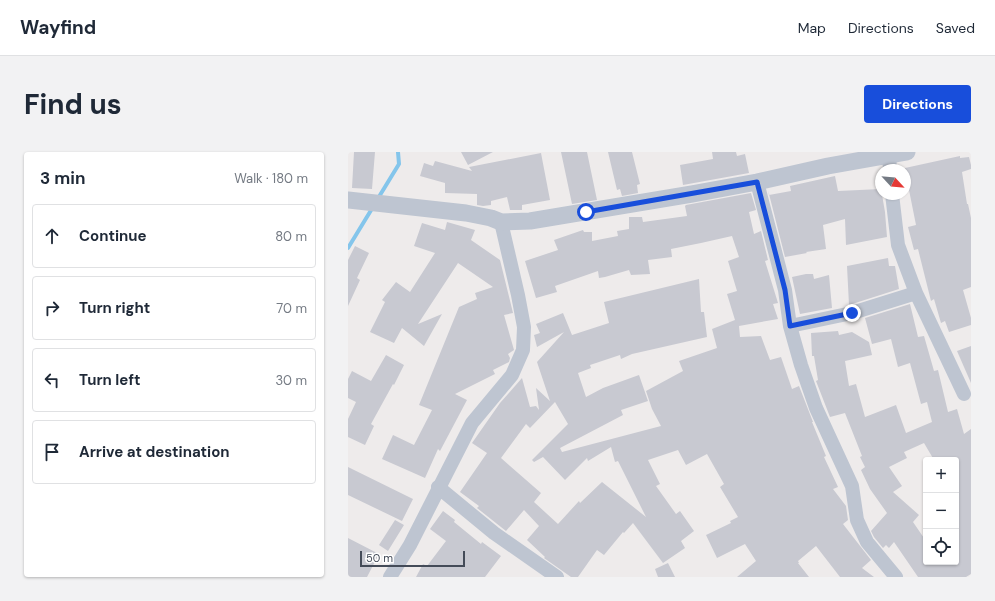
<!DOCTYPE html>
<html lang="en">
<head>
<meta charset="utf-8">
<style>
  body { margin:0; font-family:"DM Sans",sans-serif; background:#f2f2f3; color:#1f2937 }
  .controls { position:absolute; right:12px; bottom:12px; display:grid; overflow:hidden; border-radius:4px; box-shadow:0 1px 3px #0004 }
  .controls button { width:36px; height:36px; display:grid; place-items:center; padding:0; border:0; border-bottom:1px solid #e0e1e3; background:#fff; color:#1f2937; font:20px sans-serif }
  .compass { position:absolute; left:527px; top:12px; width:36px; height:36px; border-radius:50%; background:#fff; box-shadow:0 1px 3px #0004; rotate:116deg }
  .scale { position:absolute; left:12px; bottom:10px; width:105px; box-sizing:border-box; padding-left:4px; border:2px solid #444b58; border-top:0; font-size:11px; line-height:14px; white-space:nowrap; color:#444b58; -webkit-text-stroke:3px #fff; paint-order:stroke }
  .stop { position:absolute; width:12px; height:12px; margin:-9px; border:3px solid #184edb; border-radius:50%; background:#fff }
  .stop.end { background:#184edb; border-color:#fff; box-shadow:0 1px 4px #0008 }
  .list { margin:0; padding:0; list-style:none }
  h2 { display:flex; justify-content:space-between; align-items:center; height:52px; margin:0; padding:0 16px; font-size:17px }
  h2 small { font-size:13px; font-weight:400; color:#747a83 }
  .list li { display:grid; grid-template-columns:26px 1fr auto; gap:12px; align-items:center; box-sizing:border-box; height:64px; margin:0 8px 8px; padding:0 8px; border:1px solid #e0e1e3; border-radius:4px }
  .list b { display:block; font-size:15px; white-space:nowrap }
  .list em { font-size:13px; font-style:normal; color:#747a83 }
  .icon { flex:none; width:22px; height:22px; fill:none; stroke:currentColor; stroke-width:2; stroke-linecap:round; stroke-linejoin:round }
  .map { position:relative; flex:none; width:623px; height:425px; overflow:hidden; border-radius:4px }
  header { display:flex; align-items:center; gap:24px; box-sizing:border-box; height:56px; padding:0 20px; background:#fff; border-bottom:1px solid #e0e1e3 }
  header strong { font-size:19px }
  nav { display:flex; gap:22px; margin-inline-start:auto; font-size:14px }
  .intro { display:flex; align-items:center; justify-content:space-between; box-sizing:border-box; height:96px; padding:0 24px }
  h1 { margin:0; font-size:28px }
  .button { padding:10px 18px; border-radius:4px; background:#184edb; color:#fff; font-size:14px; font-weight:700 }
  main { display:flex; gap:24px; padding:0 24px }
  aside { flex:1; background:#fff; border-radius:4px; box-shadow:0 1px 3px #0004 }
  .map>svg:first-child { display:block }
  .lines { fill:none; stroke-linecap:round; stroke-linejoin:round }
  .stream { stroke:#84c5eb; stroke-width:4 }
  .building { fill:#c8c9d1; fill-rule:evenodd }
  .minor { stroke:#bec5d1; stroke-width:14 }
  .tertiary { stroke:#bec5d1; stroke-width:17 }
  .route { stroke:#184edb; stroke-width:5 }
</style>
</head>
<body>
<header>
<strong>Wayfind</strong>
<nav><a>Map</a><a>Directions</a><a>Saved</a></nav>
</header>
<div class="intro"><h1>Find us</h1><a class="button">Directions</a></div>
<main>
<aside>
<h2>3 min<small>Walk · 180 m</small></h2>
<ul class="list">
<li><svg class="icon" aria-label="ahead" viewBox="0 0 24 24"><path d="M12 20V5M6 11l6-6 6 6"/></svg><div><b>Continue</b></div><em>80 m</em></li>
<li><svg class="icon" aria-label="right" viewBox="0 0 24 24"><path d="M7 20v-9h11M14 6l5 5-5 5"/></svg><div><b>Turn right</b></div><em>70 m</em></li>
<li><svg class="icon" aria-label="left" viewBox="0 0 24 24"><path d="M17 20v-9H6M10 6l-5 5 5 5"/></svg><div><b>Turn left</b></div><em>30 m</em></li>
<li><svg class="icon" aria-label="arrive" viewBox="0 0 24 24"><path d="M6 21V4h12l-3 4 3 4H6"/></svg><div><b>Arrive at destination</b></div></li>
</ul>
</aside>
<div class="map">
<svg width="623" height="425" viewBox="0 0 623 425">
  <rect width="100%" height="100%" fill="#eeebeb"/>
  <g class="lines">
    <path class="stream" d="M29,48L51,12L50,0
      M0,96L25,55"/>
  </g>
  <path class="building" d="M6,0H27L24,37L4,36Z
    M113,0H145L120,13Z
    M213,0H239L249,48L224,52Z
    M260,0H284L292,32L289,33L290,41L274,44L272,37L269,38Z
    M364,0H388L389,4L397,2L401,21L335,33L332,13L365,7Z
    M193,1L202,48L174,53V58H162L159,45L143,49V53L135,54L129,53V42L97,41V31L72,24L76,11L85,14L87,9L124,19L121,15Z
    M612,4V6L621,5L623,13V17L614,20L619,52H620L623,66V135L615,138L623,166V173L601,180L597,169L593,171L586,147L583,149L570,97L566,98L560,75L568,73L559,28L557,29V16Z
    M487,24L490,39L533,37L537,60L539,85L498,93L497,67L475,73L478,97L458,100L459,101L437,105L420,38L421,43L443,39L442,34Z
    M403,41L408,58L401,60L406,82L413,79L420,108L417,109L430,151L425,152L430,167L391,174L392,185L413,184L422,208L433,205L444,237L451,234L465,270H464L478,304L476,305L490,335L485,337L498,354L500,368L495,372L523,408L514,416L526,425H492L468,394L450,409L451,411H450L461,425H389L408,409L397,392L369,406L358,383L383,371L382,369L390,365L372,335L376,332L359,302L338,313L330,298L300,308L312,332L308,334L328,362L332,359L346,379L333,389L337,396L315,411L285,371L276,381L275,380L256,403L249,398L230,425H223L196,406L197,405L179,388L191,374L176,358L158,379L129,356L131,354L112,340L139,301L124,291L152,251L174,226L182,255L188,254L191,258L188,236L202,249L189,210L216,180L189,195L186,183L192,181L188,172L215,161L224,183L261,171L256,150L351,127L353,160H356L359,185L284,202L273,207L272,203L242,213L243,216L230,221L238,245L255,236L291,223L300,249L273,258L275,263L212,296L214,300L313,274L304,257L298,239L335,219L331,209L369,196L364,177L387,168L379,142L389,139L380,109L391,105L384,84L353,91L323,97L324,105L300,108L302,122L283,123L281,118L257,125L251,126L250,119L207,134L209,140L188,146L177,109L210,98L206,88L235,78L236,80H244V89L270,84L269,79L281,77V65H294L295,70L339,64L337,54L338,53ZM207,250L220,272L184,308L186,310L195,305L217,328L239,306L240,309L263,295L267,310L270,309L298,365L254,330L232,351L231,349L210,372L186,350L193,341L153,306L178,272L182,276Z
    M99,70L127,78L123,88L152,108L165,161L156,163L166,198L160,202L162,206L161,210L145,218L147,222L107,242L119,248L92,299L90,297L77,326L34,307L45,283L66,293L84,258L71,253L111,155L129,147L127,141L145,135L110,111L70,172L94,162L76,194L54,176L46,191L22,180L37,150L34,148L48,130L62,140L87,101L66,94L74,71L97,78Z
    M7,94L21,101L9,126L12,128L0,154V108Z
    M540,106L541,114H547L551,137L501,153L499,114Z
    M458,122H465L466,127L481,123L484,156L452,162L444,125Z
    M562,152L570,185L576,184L586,219L590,218L600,260L609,257L616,282L623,277V422L618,425H570L546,390L541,396L538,393L535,396L526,385L523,379L539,361L522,337L513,318L517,315L512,305L514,304L497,261L482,265L468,229L470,228L466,204H464L463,181L490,179L491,183L504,180L521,190L524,203L497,209L501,234L508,232L517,265L548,253L558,281L584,270L579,250L573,252L562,211L550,215L543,187L524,192L517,166ZM576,291L586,308H608V395L611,400L608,403V410H578V389L565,370L571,363L545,340L554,334L541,315L559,306L556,300Z
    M623,194V231L609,199Z
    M38,203L56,213L46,233L45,232L23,272L26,274L17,293L0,285V267L8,250L0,246V227L4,219L23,229Z
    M0,315L65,347L54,369L0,343Z
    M95,359L107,368L106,370L133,392L134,390L153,404L137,425H68L75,412L79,414L98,389L82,377Z
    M47,368L56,373L40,399L31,393Z
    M0,386L31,402L19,425H0Z
    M320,411L327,425H310L307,417Z"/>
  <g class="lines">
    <path class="minor" d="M541,2L542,18
      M409,30L437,138L442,174L453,213L468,256L504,334L509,368L519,390L548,425
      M544,42L550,93L568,141L616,242
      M442,174L504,161L568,141
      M90,335L146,381L209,425
      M42,425L62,393L124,271L164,223L175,198L176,175L170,143L153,70"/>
    <path class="tertiary" d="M0,48L118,61L143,66L153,70L182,69L344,42L409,30L480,14L559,0"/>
  </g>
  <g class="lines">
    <path class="route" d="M238,60L409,30L437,138L442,174L504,161"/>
  </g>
</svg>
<div class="controls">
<button>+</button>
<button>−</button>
<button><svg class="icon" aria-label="locate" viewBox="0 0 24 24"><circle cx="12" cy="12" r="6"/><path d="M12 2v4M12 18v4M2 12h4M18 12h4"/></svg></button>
</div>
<svg class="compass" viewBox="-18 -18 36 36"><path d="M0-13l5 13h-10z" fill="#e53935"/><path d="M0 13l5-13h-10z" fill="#747a83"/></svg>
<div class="scale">50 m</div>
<div class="stop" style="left:238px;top:60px"></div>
<div class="stop end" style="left:504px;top:161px"></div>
</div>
</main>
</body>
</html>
